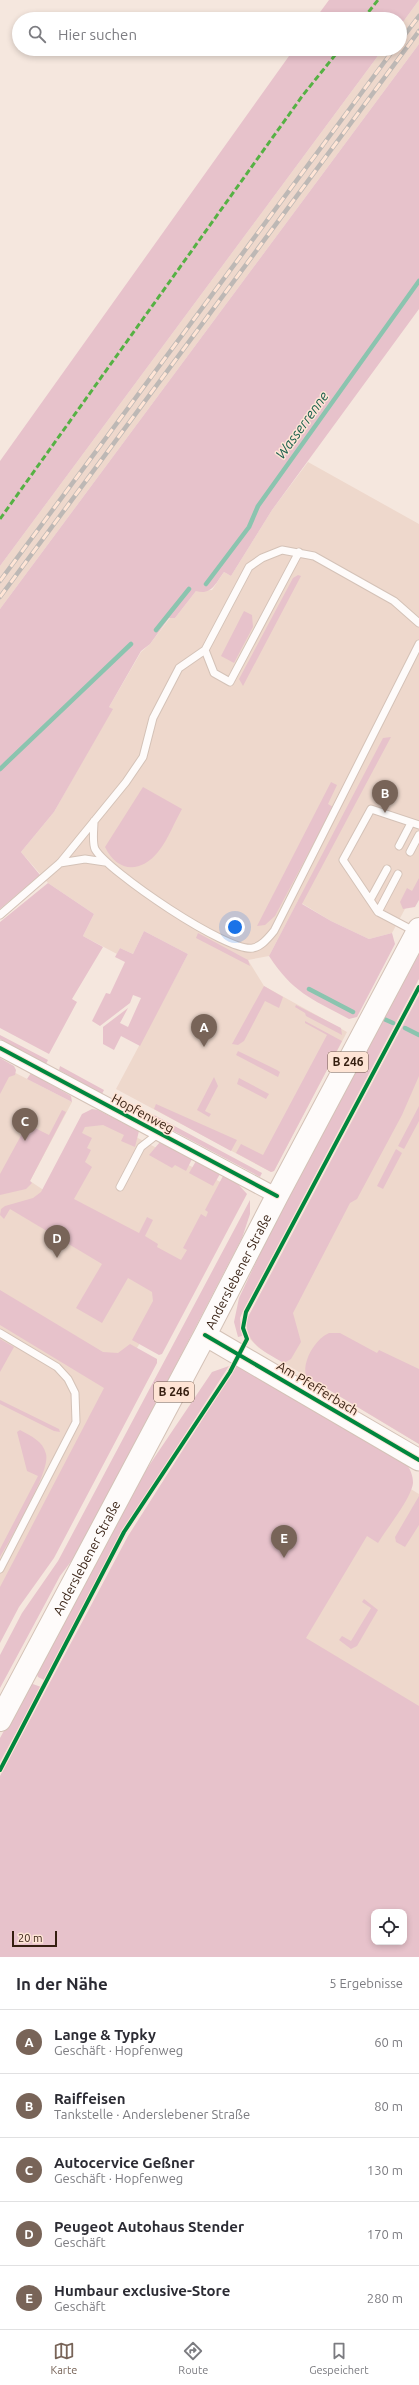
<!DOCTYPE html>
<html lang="de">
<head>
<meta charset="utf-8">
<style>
  body { margin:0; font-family:Ubuntu,sans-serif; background:#f2f2f3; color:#2b2b33 }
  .controls { position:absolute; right:12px; bottom:12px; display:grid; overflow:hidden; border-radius:8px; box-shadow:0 2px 6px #0003 }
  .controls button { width:36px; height:36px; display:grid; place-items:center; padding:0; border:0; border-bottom:1px solid #e1e1e2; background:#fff; color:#2b2b33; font:20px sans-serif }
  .scale { position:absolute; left:12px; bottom:10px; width:45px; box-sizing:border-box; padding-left:4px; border:2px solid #351e10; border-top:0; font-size:11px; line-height:14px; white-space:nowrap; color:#351e10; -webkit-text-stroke:3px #fee4d5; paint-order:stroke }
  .you { position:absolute; left:235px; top:927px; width:14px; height:14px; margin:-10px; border:3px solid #fff; border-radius:50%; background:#1a73e8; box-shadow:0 0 0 6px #1a73e833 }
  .badge { display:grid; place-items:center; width:26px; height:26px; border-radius:50%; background:#786458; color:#fff; font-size:13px; font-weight:700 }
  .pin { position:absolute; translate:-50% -33px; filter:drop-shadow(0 1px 2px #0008) }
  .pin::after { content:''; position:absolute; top:21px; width:14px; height:12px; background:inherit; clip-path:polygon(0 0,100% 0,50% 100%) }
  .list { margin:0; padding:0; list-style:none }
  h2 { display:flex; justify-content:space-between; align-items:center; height:52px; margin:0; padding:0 16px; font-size:17px }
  h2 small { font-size:13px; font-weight:400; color:#7c7c81 }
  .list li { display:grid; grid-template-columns:26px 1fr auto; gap:12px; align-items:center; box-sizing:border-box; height:64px; padding:0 16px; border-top:1px solid #e1e1e2 }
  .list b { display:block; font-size:15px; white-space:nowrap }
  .list p { margin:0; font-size:13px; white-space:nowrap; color:#7c7c81 }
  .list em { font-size:13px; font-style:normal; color:#7c7c81 }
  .icon { flex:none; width:22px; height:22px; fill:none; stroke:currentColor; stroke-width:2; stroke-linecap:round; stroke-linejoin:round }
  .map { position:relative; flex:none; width:419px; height:1957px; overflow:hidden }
  .search { position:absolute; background:#fff; box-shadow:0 2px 6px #0003; left:12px; right:12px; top:12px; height:44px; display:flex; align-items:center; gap:10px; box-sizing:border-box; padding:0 14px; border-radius:22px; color:#7c7c81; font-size:15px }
  .sheet { height:372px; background:#fff }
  nav { display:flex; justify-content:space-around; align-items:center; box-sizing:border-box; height:56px; border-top:1px solid #e1e1e2; background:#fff; font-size:11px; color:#7c7c81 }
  nav a { display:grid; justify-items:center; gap:2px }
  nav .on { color:#786458 }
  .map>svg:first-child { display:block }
  .built { fill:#eed8cc }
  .green { fill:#e7c2cb; fill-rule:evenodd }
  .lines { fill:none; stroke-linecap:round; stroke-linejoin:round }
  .stream { stroke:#8bc4af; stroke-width:4.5 }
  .lane-casing { stroke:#d4c2b7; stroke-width:9 }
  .street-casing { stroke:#d4c2b7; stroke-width:17 }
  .secondary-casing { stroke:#d4c2b7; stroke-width:23 }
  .primary-casing { stroke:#d4c2b7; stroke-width:24 }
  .lane { stroke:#fefbfa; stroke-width:7 }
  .street { stroke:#fefbfa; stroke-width:15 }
  .secondary { stroke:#fefbfa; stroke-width:21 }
  .primary { stroke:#fefbfa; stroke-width:22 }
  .rail-casing { stroke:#bdb8b5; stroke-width:4.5 }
  .rail { stroke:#fee4d5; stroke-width:3; stroke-dasharray:9; stroke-linecap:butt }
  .quiet { stroke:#56b144; stroke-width:3; stroke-dasharray:6 3; stroke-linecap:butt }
  .cycleway-casing { stroke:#fee4d5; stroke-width:6 }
  .cycleway { stroke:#00873e; stroke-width:4 }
  .labels { text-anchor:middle; stroke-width:3; stroke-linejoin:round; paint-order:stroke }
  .shield { fill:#fee4d5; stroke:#71594b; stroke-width:1 }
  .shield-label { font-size:12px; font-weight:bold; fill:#351e10 }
  .street-label { font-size:13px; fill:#351e10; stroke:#fee4d5 }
  .water-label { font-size:14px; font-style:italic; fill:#1b604d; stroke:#fee4d5 }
</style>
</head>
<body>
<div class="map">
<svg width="419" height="1957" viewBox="0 0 419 1957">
  <rect width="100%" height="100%" fill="#f5e7de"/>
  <path class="built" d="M419,0V44L0,609V566L383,49H400V26Z
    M308,462L419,524V883L392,933L369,939L331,921L298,901L269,956L248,960L264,986L347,1032L274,1171L271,1172L116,1089L188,954L144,931L133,954L120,948L117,954L83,936L94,914L48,883L21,852L54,812L112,709L109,707L141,652L150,644L170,618H175L196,591L212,590L224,572L231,576L272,510Z
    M397,1036L419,1048V1444L259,1348L250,1339L246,1325L247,1319Z
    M0,1065L72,1102L30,1181L48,1193L84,1124L106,1121L228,1186L170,1292L114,1387L0,1602Z
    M409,1488L419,1494V1774L116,1621Z"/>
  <path class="green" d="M329,0H419L400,26V19H315Z
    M419,44V309L272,510L231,576L224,572C216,583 211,596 196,591L175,618H169L150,644L141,651L109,707L113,709L54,812L21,852L40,875L0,909V609Z
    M294,49H383L0,566V461Z
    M298,575L301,576L243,686L239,679L293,578Z
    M244,611L252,615L253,627L234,663L221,656Z
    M391,737L302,904L331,921L369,939L392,933L395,944L357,1017L349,1019C312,999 293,993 269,956L383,738Z
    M331,782L337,785L328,804L333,807L275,916L265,925L257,926Z
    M143,787L182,809C174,823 168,840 158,852C140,874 117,872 105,847Z
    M419,878V900L415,907L403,909L400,902L407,888L412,891Z
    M48,883L94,914L83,936L103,947L72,999L77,1002L49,1054L0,1028V922Z
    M144,931L188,954L140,1046L121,1036L114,1050L103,1044V1027L128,1008L120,1023L128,1027L141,998L133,995L130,1003L100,1026L92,1021L106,993L110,994L125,962L115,957L120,948L133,954Z
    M198,933L248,960L250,966L196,938Z
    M419,951V979L243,1311L240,1318L242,1336L238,1337L234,1322L239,1298L283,1205Z
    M264,986L283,997L279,1008L265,1001L244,1041L238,1045L232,1044Z
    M419,995V1076L402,1115L357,1199L350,1203L293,1313L301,1342L291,1359L284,1363C266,1352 244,1344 247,1319Z
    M296,1005L341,1028L342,1035L306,1016L305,1013L295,1007Z
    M305,1021L342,1041L274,1171L271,1172L236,1153L241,1144L263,1155L327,1035L305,1023Z
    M0,1035L48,1060L46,1064L0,1039Z
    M238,1051L277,1070L280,1072L278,1077L236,1055Z
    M0,1058L14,1066L16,1070L15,1075L9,1077L0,1094Z
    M60,1066L104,1090L102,1094L59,1070Z
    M31,1073L71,1096L72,1102L27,1079Z
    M214,1077L218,1086L205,1111L211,1114L209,1117L197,1110Z
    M239,1078L269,1094L266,1099L237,1084Z
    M156,1104L237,1140L231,1151L154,1109Z
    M419,1106V1121L404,1149L398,1146Z
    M92,1109L98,1110L139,1131L135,1147L121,1141L124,1135L103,1125L85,1127L82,1133L92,1138L87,1148L91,1150L85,1162L92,1167L74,1199L139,1233L147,1217L153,1220L145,1236L158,1244L157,1247L181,1260L187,1250L183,1248L201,1214L206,1217L208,1212L205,1210L223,1176L238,1184L247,1194L162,1354L159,1355L132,1340L153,1301L152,1292L128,1278L102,1323L76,1308L102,1264L10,1209L4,1219L0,1215L1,1209L5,1206L33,1198L41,1192L82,1114Z
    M62,1110L66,1112L30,1181L32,1183L26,1189L0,1195V1174L24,1130L29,1125L49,1135Z
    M154,1115L262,1173L260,1177L155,1121Z
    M160,1142L192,1159L186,1171L175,1165L172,1168L149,1155Z
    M396,1149L402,1153L383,1189L377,1186Z
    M196,1161L220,1174L213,1186L189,1173Z
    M250,1200V1214L242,1238L106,1499L76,1555L60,1576L0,1688V1655L22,1613L58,1561Z
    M0,1290L103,1352L118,1353L130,1344L157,1359V1363L54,1558L19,1607L0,1643V1587L104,1388L0,1325Z
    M329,1333H340L377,1353L379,1350L419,1369V1444L306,1376C302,1362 315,1339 329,1333Z
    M0,1339L14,1347L0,1372Z
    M237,1365L406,1463C410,1469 413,1475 413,1483C411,1499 387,1528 378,1543L367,1536L306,1638L419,1706V1957H0V1776L128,1536ZM374,1912H404V1942H374Z
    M229,1366L124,1529L44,1680L38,1677L36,1672L144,1473L212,1372Z
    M0,1400L59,1429L60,1432L54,1431L0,1404Z
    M20,1430C31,1436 43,1441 46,1454C51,1471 10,1539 0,1557V1549L38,1476L27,1471L17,1432Z
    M419,1496V1525L405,1547L396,1542L395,1537Z
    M364,1599L378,1610L357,1646L351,1649L339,1640L342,1636L351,1641L371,1608L362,1602Z
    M30,1683L41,1687L0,1762V1738Z"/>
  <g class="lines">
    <path class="stream" d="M206,584L249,527L258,506L419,281
      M156,630L189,589
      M0,769L131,644
      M309,989L353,1012
      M384,1019L393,1023
      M405,1028L419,1035"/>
    <defs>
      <path id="lane" d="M205,650L214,673L230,682L299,552
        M94,821C94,829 92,842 95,849C107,871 229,954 253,948C262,946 268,938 274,931L419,644
        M399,846L411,823
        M410,852L419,835
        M60,863L85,859L105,862
        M398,874L378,912L416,932
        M370,900L387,869
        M378,912L343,860L371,809L419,825
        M0,915L60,863L126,782L143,757L153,718L179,668L205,650L249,567L262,558L282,550L314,556L394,601L419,623
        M120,1187L141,1147L159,1133
        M0,1333L57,1367L68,1379L75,1393L76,1422L0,1569"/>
      <path id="street" d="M0,1048L277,1196"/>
      <path id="secondary" d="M205,1335L419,1460"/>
      <g id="primary">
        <path id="s1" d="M0,1720L205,1335L277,1196L419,929"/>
      </g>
    </defs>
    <use href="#lane" class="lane-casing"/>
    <use href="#street" class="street-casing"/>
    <use href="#secondary" class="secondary-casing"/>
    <use href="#primary" class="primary-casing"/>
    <use href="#lane" class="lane"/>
    <use href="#street" class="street"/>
    <use href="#secondary" class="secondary"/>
    <use href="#primary" class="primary"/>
    <defs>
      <path id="rail" d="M400,41L419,16
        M0,581L394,49
        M0,597L419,31"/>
    </defs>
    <use href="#rail" class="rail-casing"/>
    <use href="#rail" class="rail"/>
    <path class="quiet" d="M363,19L378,0
      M0,519L303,95L340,49"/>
    <defs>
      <path id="cycleway" d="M0,1048L277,1196
        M205,1335L419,1460
        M0,1770L124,1532L230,1372L247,1339L243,1328L246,1312L419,987"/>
    </defs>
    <use href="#cycleway" class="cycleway-casing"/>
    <use href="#cycleway" class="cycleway"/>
  </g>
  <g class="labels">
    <g class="shield">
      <rect x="328" y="1052" width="40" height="20" rx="3"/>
      <rect x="154" y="1382" width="40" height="20" rx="3"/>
    </g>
    <g class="shield-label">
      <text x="348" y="1066">B 246</text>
      <text x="174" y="1396">B 246</text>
    </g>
    <g class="street-label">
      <text transform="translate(143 1113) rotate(28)" y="5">Hopfenweg</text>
      <text dy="5" stroke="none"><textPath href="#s1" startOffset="508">Anderslebener Straße</textPath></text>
      <text transform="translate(318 1388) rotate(31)" y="5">Am Pfefferbach</text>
      <text dy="5" stroke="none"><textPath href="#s1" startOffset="184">Anderslebener Straße</textPath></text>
    </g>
    <g class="water-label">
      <text transform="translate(302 425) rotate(-54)" y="5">Wasserrenne</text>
    </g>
  </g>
</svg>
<div class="controls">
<button><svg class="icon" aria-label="locate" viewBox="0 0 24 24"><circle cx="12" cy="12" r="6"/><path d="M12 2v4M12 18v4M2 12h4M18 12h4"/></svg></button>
</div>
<div class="scale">20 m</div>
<div class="you"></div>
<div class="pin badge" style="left:204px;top:1047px">A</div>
<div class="pin badge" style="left:385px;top:813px">B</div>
<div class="pin badge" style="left:25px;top:1141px">C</div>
<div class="pin badge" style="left:57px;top:1258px">D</div>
<div class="pin badge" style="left:284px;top:1558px">E</div>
<div class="search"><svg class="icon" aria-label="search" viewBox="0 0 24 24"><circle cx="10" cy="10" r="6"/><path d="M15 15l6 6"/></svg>Hier suchen</div>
</div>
<section class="sheet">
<h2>In der Nähe<small>5 Ergebnisse</small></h2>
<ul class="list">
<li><span class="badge">A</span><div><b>Lange &amp; Typky</b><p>Geschäft · Hopfenweg</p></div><em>60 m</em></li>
<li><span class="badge">B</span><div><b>Raiffeisen</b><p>Tankstelle · Anderslebener Straße</p></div><em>80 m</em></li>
<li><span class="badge">C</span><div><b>Autocervice Geßner</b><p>Geschäft · Hopfenweg</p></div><em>130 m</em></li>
<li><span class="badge">D</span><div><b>Peugeot Autohaus Stender</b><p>Geschäft</p></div><em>170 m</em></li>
<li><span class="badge">E</span><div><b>Humbaur exclusive-Store</b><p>Geschäft</p></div><em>280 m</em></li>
</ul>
</section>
<nav>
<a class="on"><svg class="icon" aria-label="map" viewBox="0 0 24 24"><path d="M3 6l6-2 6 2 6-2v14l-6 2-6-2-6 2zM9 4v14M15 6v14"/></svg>Karte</a>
<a><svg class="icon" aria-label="directions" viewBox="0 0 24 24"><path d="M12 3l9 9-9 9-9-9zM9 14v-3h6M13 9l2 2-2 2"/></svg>Route</a>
<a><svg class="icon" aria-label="saved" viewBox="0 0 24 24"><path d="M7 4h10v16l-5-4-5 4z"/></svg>Gespeichert</a>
</nav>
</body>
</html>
